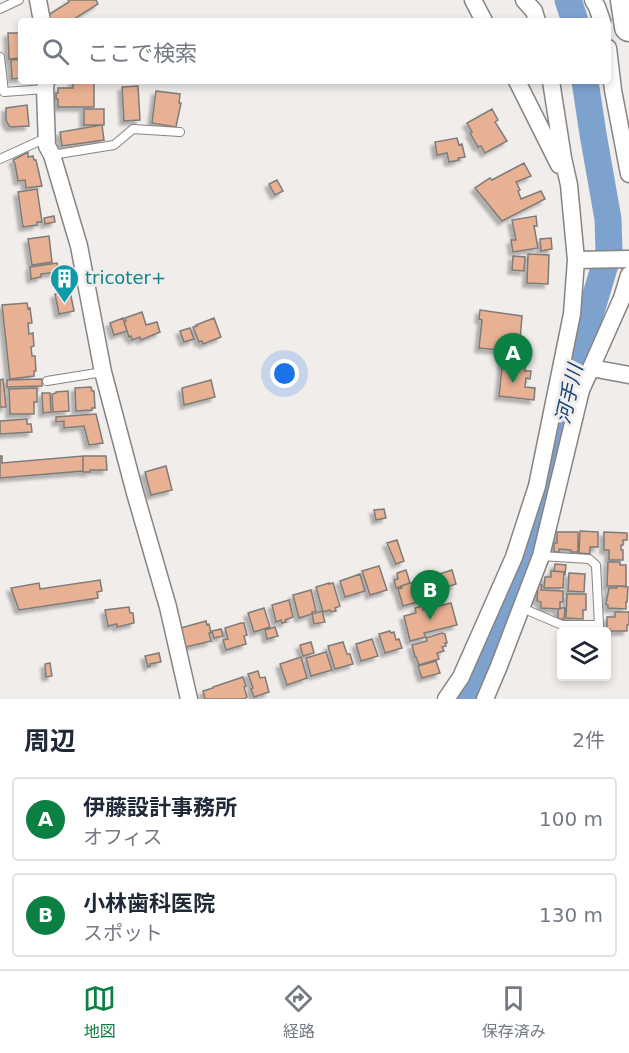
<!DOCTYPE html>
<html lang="ja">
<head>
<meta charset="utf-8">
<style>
  body { margin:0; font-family:"DejaVu Sans","Noto Sans JP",sans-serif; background:#f2f2f3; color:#1f2937 }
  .controls { position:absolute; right:18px; bottom:18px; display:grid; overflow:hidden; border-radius:6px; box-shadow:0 3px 9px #0003 }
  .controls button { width:54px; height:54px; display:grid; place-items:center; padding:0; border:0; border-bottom:2px solid #e0e1e3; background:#fff; color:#1f2937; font:30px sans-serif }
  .you { position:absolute; left:285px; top:374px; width:21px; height:21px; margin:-15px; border:4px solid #fff; border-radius:50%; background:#1a73e8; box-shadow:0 0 0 9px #1a73e833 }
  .badge { display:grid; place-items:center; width:39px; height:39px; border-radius:50%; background:#0b8043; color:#fff; font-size:20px; font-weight:700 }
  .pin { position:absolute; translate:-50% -50px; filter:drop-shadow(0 2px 3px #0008) }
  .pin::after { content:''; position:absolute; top:32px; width:21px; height:18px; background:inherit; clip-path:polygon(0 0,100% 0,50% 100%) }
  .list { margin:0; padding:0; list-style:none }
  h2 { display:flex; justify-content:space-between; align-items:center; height:78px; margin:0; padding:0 24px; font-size:26px }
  h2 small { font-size:20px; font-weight:400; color:#747a83 }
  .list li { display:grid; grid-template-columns:39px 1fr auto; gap:18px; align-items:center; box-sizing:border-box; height:84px; margin:0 12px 12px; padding:0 12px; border:2px solid #e0e1e3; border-radius:6px }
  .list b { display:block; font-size:22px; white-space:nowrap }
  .list p { margin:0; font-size:20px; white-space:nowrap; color:#747a83 }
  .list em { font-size:20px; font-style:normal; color:#747a83 }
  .icon { flex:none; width:33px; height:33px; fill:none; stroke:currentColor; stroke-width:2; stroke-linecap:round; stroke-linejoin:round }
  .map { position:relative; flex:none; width:629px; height:699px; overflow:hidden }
  .search { position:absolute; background:#fff; box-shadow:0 3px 9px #0003; left:18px; right:18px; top:18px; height:66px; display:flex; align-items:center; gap:15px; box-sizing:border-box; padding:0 21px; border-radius:6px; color:#747a83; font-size:22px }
  .sheet { height:270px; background:#fff }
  nav { display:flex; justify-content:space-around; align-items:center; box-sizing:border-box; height:84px; border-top:2px solid #e0e1e3; background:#fff; font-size:16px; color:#747a83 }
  nav a { display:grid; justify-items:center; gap:3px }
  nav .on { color:#0b8043 }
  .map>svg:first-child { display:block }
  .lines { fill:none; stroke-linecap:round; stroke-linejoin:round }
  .river { stroke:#7ea2ce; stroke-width:27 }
  .building { fill:#e8b193; stroke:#7e7b79; stroke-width:1.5; filter:url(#shadow) }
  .service-casing { stroke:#878483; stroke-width:10 }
  .minor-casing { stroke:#878483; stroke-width:19 }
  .trunk-casing { stroke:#878483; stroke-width:31 }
  .service { stroke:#fff; stroke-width:8 }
  .minor { stroke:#fff; stroke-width:16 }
  .trunk { stroke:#fff; stroke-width:28 }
  .labels { text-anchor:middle; stroke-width:6; stroke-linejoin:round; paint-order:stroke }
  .culture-label { font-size:18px; fill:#0d838f; stroke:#f0edeb; text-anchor:start }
  .water-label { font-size:20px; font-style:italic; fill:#104379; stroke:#f0edeb }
</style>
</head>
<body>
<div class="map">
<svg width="629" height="699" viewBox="0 0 629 699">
  <defs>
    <filter id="shadow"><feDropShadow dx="-4" dy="4" stdDeviation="1.5" flood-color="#0004"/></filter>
  </defs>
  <rect width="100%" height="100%" fill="#f0edeb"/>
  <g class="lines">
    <path class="river" d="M568,0L575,21
      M471,699L494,650L544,505L576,362L609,251L608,219L593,134L585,81"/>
  </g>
  <path class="building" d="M68,0H96L98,4L71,21H48L45,17L69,2Z
    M8,33H21V58L9,59Z
    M21,59V78L12,79L11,60Z
    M73,81H94V107H58V99H56V93H58V88H73Z
    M138,86L140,120L124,121L122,87Z
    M156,91L180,94L179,103H181L176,127L152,123Z
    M27,105L29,126L11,127L9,126L6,120V108Z
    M84,109H104V125H84Z
    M492,109L498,120L495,122L507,141L485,153L481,146L478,147L470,133L472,132L467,123Z
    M102,125L104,140L62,146L60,132Z
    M457,138L459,145L462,144L465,157L458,158L459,160L449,162L447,153L437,155L435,142Z
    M28,152V157L33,156L34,160H36L42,186L26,188L25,180L18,181L15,164L13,160Z
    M524,163L531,176L516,182L520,190L518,191L521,199L541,191L545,199L502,221L475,188L490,178L492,180Z
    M277,180L283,191L275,195L269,184Z
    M37,189L42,222H37V225L23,227L18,192Z
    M54,216L55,222L45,224L44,218Z
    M536,216L537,226H534L538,248L513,252L511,240H516L512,220Z
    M49,236L52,262L32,265L28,239Z
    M551,238L552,249L541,251L540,239Z
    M528,254L549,255L548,284L527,283Z
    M513,256L525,257L524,271L512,270Z
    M57,263L59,272L41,274V277L31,279L30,267Z
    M70,291L74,311L59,314L55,294Z
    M27,303L28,309L30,308L32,323H28L29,334L33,333L34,346L31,347L32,356H35L36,371H34V376L10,379L2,305Z
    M480,310L522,316L519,352L479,348L482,320L479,319Z
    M142,312L146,325L157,322L160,332L141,340L140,337L132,340L131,336L129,337L124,322L126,321L125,318Z
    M123,318L127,331L114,335L110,323Z
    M214,318L221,337L203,344L202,341L199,342L193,327L197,326L196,325Z
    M190,328L194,339L184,342L180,331Z
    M503,358L526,361L525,371H531L530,379L526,378L525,387L535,388L534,400L499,396Z
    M3,379L6,407H0V380Z
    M42,379V386L7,387V380Z
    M211,380L215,397L184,405L182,388Z
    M91,387L92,391H94L95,408H92V410L76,411L75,388Z
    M37,388V402H34V414H10L9,389Z
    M68,391L69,411L53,412L52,394L56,393V392Z
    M42,393H50L51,412L43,413Z
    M96,414L103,443L89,445L84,426L64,428V421L56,422V417Z
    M27,419V424H31L32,432L0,434V421Z
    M0,456H2V463L83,456V471L0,478Z
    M83,456H106L107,470H90V472H83Z
    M166,466L172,490L151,495L145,472Z
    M384,509L386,518L376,520L374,510Z
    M580,531L598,532V547H590V554L579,553Z
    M557,532H578V552H571V550L559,549V552H554V543H557Z
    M604,532L627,533V540H623V545H621V550H623V560H609V550H604Z
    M397,540L404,561L396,564L387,543Z
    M608,562H620V565H626V586H607Z
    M555,564L566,565L565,574L564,573V572L554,571Z
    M379,566L387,590L370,595L362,571Z
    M406,570L410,583L396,588L394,580L398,579L397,573Z
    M452,570L456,584L440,589L442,595L403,606L398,589L402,588L401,586Z
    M551,571L564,572L563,588H544L545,577H551Z
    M569,573L585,574L584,592L568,591Z
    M360,574L365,591L345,597L340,581Z
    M100,580L102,591L97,592L98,598L19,610L11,588L39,583L40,589Z
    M329,583V584L333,583L340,606L335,608L336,611L331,612L330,610L323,612L316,587Z
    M538,585H542L541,590L563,591V602H560V609L541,608V602L537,601Z
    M617,586L628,587L627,602H626V609L608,608V605L606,604L609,588H617Z
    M311,590L316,611L312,612V614L299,618L293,595Z
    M567,594H586V610H583V619L566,618Z
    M289,600L293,617L285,620L286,622L282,623L281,620L276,622L272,605Z
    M451,603L457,625L424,633L426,637L410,641L404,616L416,613L415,608L422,606L423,610Z
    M129,607L130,613H133L134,623L117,627V624L108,626L105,610Z
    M264,608L270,627L254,632L248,613Z
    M560,608H565L564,619H558V609Z
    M322,611L325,622L314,624L312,614Z
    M615,612H629V625H627V631H610V629H607V617H615Z
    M206,621L207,625L209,624L211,633H209L211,641L182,648L177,629Z
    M241,623H244L247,635L244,636L246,644L226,650L223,640L228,639L225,628Z
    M275,627L278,636L267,639L265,630Z
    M221,629L223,636L214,638L212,631Z
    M390,631L391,633L394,632L396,640L399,639L402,648L385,653L379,634Z
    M442,633L445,634L447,643H445L446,646L442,647L444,651L437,653L439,659L419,665L416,657H415L412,645L427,641L426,638Z
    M372,639L378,656L361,661L356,644Z
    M311,642L314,653L303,656L300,645Z
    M343,642L347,654H350L353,664L335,669L328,646Z
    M326,652L332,670L311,676L306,658Z
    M159,653L161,662L150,664V666L148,667L145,656Z
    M301,657L307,678L287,685L280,664Z
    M436,661L440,673L422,678L418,666Z
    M50,663L52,676L46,677L45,664Z
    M258,671L260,678L265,677L269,692L254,697L251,689L253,688L248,674Z
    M243,677L246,686L244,687L247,697L244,699H205L203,691L213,688V687Z"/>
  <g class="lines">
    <defs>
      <path id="service" d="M0,9L19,0
        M0,57L4,92L45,89
        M52,155L114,145L133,129L180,132
        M0,159L46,138
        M47,381L103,372
        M522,608L562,625H599L596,565L589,559L541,556"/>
      <path id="minor" d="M38,0L42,21
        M473,0L484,21
        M524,0L534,11L537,21
        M593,0L597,7L602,21
        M608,48L613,90L629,174
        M46,81L45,89L47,146L52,155L79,246L103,372L135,493L168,607L189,699
        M517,81L559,165
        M576,260L629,259
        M629,275L622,298L591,368L629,375
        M446,699L461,677L514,557L537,486L572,314L576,260L569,185L563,158L551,81
        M485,699L499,666L541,556L581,390L591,368"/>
      <path id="trunk" d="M625,0L629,27"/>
    </defs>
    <use href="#service" class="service-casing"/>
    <use href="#minor" class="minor-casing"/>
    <use href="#trunk" class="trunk-casing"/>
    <use href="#service" class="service"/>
    <use href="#minor" class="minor"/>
    <use href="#trunk" class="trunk"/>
  </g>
  <defs>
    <symbol id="building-pin" viewBox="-11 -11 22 30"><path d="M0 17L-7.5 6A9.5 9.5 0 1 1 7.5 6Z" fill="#0f9aa8" stroke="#f0edeb"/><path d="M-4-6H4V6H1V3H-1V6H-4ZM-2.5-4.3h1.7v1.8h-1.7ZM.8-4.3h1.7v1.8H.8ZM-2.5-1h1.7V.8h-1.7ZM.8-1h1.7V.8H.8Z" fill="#fff"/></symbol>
  </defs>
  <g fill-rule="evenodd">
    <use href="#building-pin" x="48" y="262" width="33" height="45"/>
  </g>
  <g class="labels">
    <g class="culture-label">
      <text x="85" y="284">tricoter+</text>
    </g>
    <g class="water-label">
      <text transform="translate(569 394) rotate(-77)" y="7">河手川</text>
    </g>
  </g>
</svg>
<div class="controls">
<button><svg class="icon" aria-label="layers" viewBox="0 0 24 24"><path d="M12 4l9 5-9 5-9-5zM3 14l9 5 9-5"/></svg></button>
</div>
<div class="you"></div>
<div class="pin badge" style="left:513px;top:383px">A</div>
<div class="pin badge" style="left:430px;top:620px">B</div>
<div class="search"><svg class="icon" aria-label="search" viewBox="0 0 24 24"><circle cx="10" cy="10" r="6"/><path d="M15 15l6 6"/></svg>ここで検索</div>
</div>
<section class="sheet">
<h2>周辺<small>2件</small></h2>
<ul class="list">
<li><span class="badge">A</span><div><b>伊藤設計事務所</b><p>オフィス</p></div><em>100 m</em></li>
<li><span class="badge">B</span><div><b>小林歯科医院</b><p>スポット</p></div><em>130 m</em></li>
</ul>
</section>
<nav>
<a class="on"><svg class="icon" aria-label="map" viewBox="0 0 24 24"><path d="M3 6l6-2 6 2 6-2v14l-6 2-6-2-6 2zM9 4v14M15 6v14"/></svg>地図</a>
<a><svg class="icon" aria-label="directions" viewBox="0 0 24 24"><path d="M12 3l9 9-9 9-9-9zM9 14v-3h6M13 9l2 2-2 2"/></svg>経路</a>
<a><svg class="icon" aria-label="saved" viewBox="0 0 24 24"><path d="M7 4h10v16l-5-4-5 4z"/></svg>保存済み</a>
</nav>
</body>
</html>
